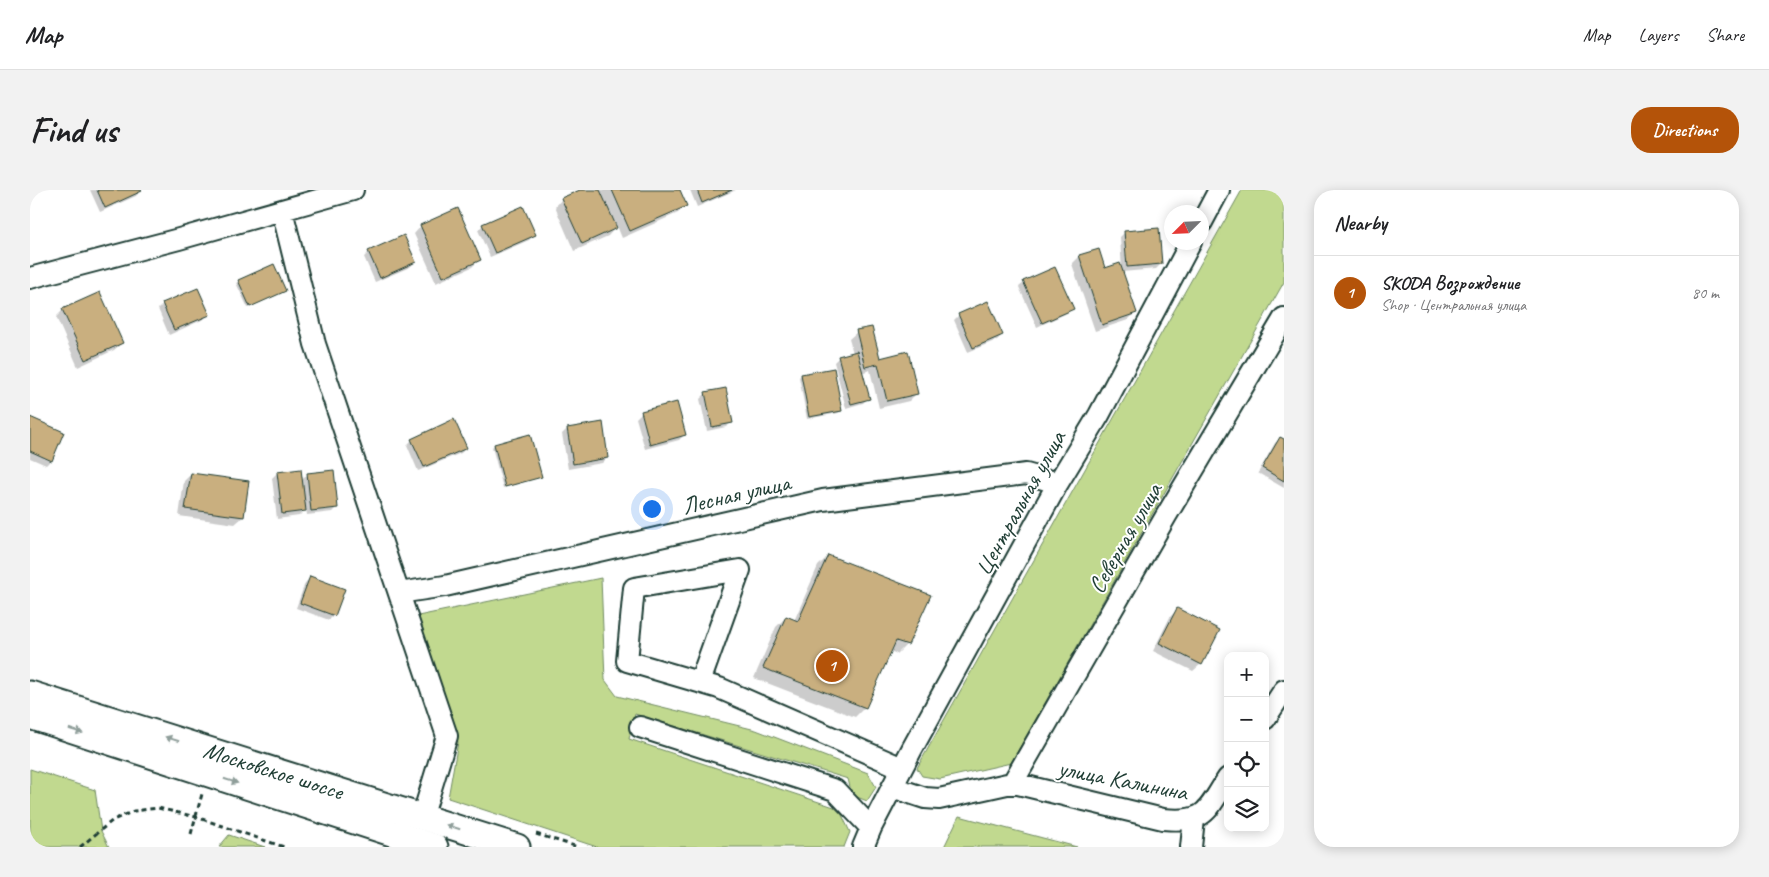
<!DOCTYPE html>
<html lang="en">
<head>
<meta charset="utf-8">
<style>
  body { margin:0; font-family:Caveat,sans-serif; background:#f2f2f2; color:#202124 }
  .controls { position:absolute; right:15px; bottom:15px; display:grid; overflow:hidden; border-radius:10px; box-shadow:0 2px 12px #0003 }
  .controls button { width:45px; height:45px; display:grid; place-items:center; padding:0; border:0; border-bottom:1px solid #e0e0e0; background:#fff; color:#202124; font:25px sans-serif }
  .compass { position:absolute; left:1134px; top:15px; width:45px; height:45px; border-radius:50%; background:#fff; box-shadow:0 2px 12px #0003; rotate:246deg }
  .you { position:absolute; left:621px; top:318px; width:18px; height:18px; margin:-12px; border:4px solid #fff; border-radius:50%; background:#1a73e8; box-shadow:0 0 0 8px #1a73e833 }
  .badge { display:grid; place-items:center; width:32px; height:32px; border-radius:50%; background:#b45309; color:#fff; font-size:16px; font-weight:700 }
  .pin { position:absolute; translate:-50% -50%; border:2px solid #fff; box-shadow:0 1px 5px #0006 }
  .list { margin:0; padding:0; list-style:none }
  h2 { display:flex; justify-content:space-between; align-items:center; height:65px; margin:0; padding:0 20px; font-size:21px }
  h2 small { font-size:16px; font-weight:400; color:#757577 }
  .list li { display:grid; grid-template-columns:32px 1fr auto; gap:15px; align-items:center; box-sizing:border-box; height:75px; padding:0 20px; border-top:1px solid #e0e0e0 }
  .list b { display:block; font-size:19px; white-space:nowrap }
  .list p { margin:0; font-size:16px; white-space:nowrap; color:#757577 }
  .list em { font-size:16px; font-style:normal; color:#757577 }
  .icon { flex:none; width:28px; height:28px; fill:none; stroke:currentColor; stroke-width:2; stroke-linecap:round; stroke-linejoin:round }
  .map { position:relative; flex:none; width:1254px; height:657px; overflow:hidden; border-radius:20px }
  header { display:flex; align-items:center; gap:30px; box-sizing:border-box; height:70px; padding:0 25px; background:#fff; border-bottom:1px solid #e0e0e0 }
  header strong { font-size:24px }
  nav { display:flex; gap:28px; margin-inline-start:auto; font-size:18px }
  .intro { display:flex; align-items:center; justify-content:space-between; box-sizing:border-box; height:120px; padding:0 30px }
  h1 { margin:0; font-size:35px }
  .button { padding:12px 22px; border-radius:20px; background:#b45309; color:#fff; font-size:18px; font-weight:700 }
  main { display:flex; gap:30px; padding:0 30px }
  aside { flex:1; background:#fff; border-radius:20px; box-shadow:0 2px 12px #0003 }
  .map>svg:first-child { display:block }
  .green { fill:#c1d98f; stroke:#708b62 }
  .shadow { fill:#0003 }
  .building { fill:#c9af7f; stroke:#1f3d34 }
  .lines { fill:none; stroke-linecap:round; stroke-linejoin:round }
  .minor-casing { stroke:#1f3d34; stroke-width:24 }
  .major-casing { stroke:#1f3d34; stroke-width:29 }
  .path { stroke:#1f3d34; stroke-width:3; stroke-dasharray:5 4; stroke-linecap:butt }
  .minor { stroke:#fff; stroke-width:20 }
  .major { stroke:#fff; stroke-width:25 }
  .oneway { fill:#8f9e9a }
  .labels { text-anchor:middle; stroke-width:4; stroke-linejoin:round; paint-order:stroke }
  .street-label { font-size:24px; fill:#1f3d34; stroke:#fff }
</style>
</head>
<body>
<header>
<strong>Map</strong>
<nav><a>Map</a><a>Layers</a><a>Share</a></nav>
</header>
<div class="intro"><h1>Find us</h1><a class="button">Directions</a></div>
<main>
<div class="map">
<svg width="1254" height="657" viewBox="0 0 1254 657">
  <rect width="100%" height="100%" fill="#fff"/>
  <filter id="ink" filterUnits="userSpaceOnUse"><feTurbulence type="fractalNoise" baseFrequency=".02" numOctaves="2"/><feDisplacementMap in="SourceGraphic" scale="10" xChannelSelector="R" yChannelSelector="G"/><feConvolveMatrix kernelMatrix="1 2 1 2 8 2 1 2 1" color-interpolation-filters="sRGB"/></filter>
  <g filter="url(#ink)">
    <path class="green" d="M1212,0H1254V92L981,573L910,589L892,586L887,578Z
      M571,388L575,490L587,506L726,540L838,583L846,597L837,611L822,605L818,589L605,524L599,549L804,617L812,625L820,642L814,657H567L418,608L428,552L388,426Z
      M0,579L65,600L71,641L79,657H0Z
      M929,626L1047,657H914Z
      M199,645L235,657H189Z"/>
    <path class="shadow" d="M60,0H110V1L106,6L70,22Z
      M553,0H648L655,16L648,23L592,48L587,36L578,46L544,61L525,17L532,9Z
      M660,0H706L667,17Z
      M453,35L504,45L499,50L460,67L448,40Z
      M391,36L450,69L442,77L406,93L384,44Z
      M1095,42L1131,74L1126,79L1092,82L1090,47Z
      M339,62L385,72L380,77L345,92L334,67Z
      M1050,66L1074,79L1105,123L1098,130L1065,141L1042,74Z
      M209,91L255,101L218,118L206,93Z
      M994,93L1042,118L1037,123L1007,137L989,97Z
      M168,99L179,124L174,129L139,145L128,119L133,114Z
      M33,120L92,153L84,160L48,177L26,127Z
      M929,125L972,145L967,150L938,162L924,130Z
      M827,142L849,170L887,203L879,211L849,218L840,180L831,183L838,208L833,213L816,218L804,172L809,167L823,163L819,149Z
      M771,185L811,221L808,223L777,229L769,187Z
      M695,200L701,233L696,237L677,241L670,209L675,204Z
      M646,213L654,245L649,250L615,259L606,228L611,223Z
      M0,229L21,270L16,275L0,268Z
      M537,239L577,268L572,273L538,279L532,244Z
      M1250,249L1254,251V298L1228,283L1245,253Z
      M382,250L436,258L431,263L388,281L377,255Z
      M464,255L510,286L508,288L473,298L462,257Z
      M269,280L271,291L278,284L307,317L302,322L277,325L276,319L269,326L247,329L242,288L247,283Z
      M161,284L218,292L213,327L205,334L149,326L154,291Z
      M798,366L877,454L867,464L860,461L835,517L825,527L724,488L746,437L756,427L764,431L788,376Z
      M280,388L304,425L299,430L266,418L275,393Z
      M1148,419L1171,474L1163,481L1123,461L1140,427Z"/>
    <path class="building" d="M67,0H111L112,1L75,18Z
      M550,0H570L587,38L552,54L531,8Z
      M582,0H650L657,16L600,41Z
      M667,0H702L672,13Z
      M493,16L506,45L465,63L452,34Z
      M428,18L451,70L413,87L390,35Z
      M1129,38L1132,74L1097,77L1094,41Z
      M374,45L386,72L350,88L338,61Z
      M1069,59L1075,78L1090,73L1107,123L1072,135L1049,65Z
      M244,74L256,101L220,117L208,90Z
      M1025,77L1044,119L1012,133L993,91Z
      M168,98L180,125L144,140L132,113Z
      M70,102L93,153L55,170L32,119Z
      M958,111L973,145L943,158L928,124Z
      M842,137L850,168L878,161L888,204L857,211L848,174L835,177L826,140Z
      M827,161L840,209L821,214L808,166Z
      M804,178L812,221L779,227L771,184Z
      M696,198L703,233L682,237L675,202Z
      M647,212L656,245L620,255L611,221Z
      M0,227L34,242L22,271L0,261Z
      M424,229L437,258L394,277L381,249Z
      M573,232L578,268L543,274L537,238Z
      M500,244L512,287L475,297L464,254Z
      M1250,247L1254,249V291L1232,278Z
      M271,279L276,321L252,324L247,282Z
      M304,280L308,318L281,321L277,283Z
      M161,283L219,291L214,327L155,319Z
      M798,365L901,405L878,455L866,451L836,518L733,478L756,426L768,431Z
      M280,386L315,399L305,426L270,413Z
      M1147,418L1190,440L1172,475L1129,453Z"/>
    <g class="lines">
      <defs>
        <path id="minor" d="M252,20L285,154L417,546L392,628
          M1172,32L1189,0
          M0,88L149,49L323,0
          M369,403L415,396L793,310L996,284L1028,293
          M670,492L710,380L604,398L597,471L689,498L872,578
          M1235,529L1254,500
          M610,537L805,600L841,638
          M982,594L1136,326L1254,128
          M862,597L895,608L909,609L977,594H988L1133,629C1178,633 1176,621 1198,588
          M833,657L841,638L882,559L1028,293L1069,225L1161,52
          M1161,657L1164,629"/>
        <g id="major">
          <path id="s1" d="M0,504L487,657"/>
          <path d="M0,526L405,657"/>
        </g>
      </defs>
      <use href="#minor" class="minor-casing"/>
      <use href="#major" class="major-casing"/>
      <path class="path" d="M161,644L172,604
        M506,644L548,657
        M50,657L83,630L104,621L128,618L166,627L254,657"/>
      <use href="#minor" class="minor"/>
      <use href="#major" class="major"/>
    </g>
    <defs><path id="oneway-solid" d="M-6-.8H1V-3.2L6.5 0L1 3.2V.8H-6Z" transform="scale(1.25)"/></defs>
    <g class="oneway">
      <use href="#oneway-solid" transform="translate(46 541) rotate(18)"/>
      <use href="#oneway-solid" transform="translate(142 549) rotate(-162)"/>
      <use href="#oneway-solid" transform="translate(201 591) rotate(18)"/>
      <use href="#oneway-solid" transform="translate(423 637) rotate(-163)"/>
    </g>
  </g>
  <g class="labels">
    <g class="street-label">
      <text transform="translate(706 304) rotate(-13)" y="8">Лесная улица</text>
      <text transform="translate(990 313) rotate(-61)" y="8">Центральная улица</text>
      <text transform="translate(1095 348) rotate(-60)" y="8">Северная улица</text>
      <text dy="8" stroke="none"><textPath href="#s1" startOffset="255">Московское шоссе</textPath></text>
      <text transform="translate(1093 590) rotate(11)" y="8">улица Калинина</text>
    </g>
  </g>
</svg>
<div class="controls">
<button>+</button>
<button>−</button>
<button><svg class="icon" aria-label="locate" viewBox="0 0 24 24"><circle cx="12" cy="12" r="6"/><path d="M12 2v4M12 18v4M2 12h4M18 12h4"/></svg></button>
<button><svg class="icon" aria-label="layers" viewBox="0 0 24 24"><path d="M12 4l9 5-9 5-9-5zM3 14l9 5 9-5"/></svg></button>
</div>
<svg class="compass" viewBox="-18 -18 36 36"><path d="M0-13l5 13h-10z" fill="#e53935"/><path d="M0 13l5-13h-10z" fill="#757577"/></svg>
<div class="you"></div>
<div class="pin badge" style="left:802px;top:476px">1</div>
</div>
<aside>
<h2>Nearby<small></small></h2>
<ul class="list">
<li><span class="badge">1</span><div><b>SKODA Возрождение</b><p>Shop · Центральная улица</p></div><em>80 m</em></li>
</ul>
</aside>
</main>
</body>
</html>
